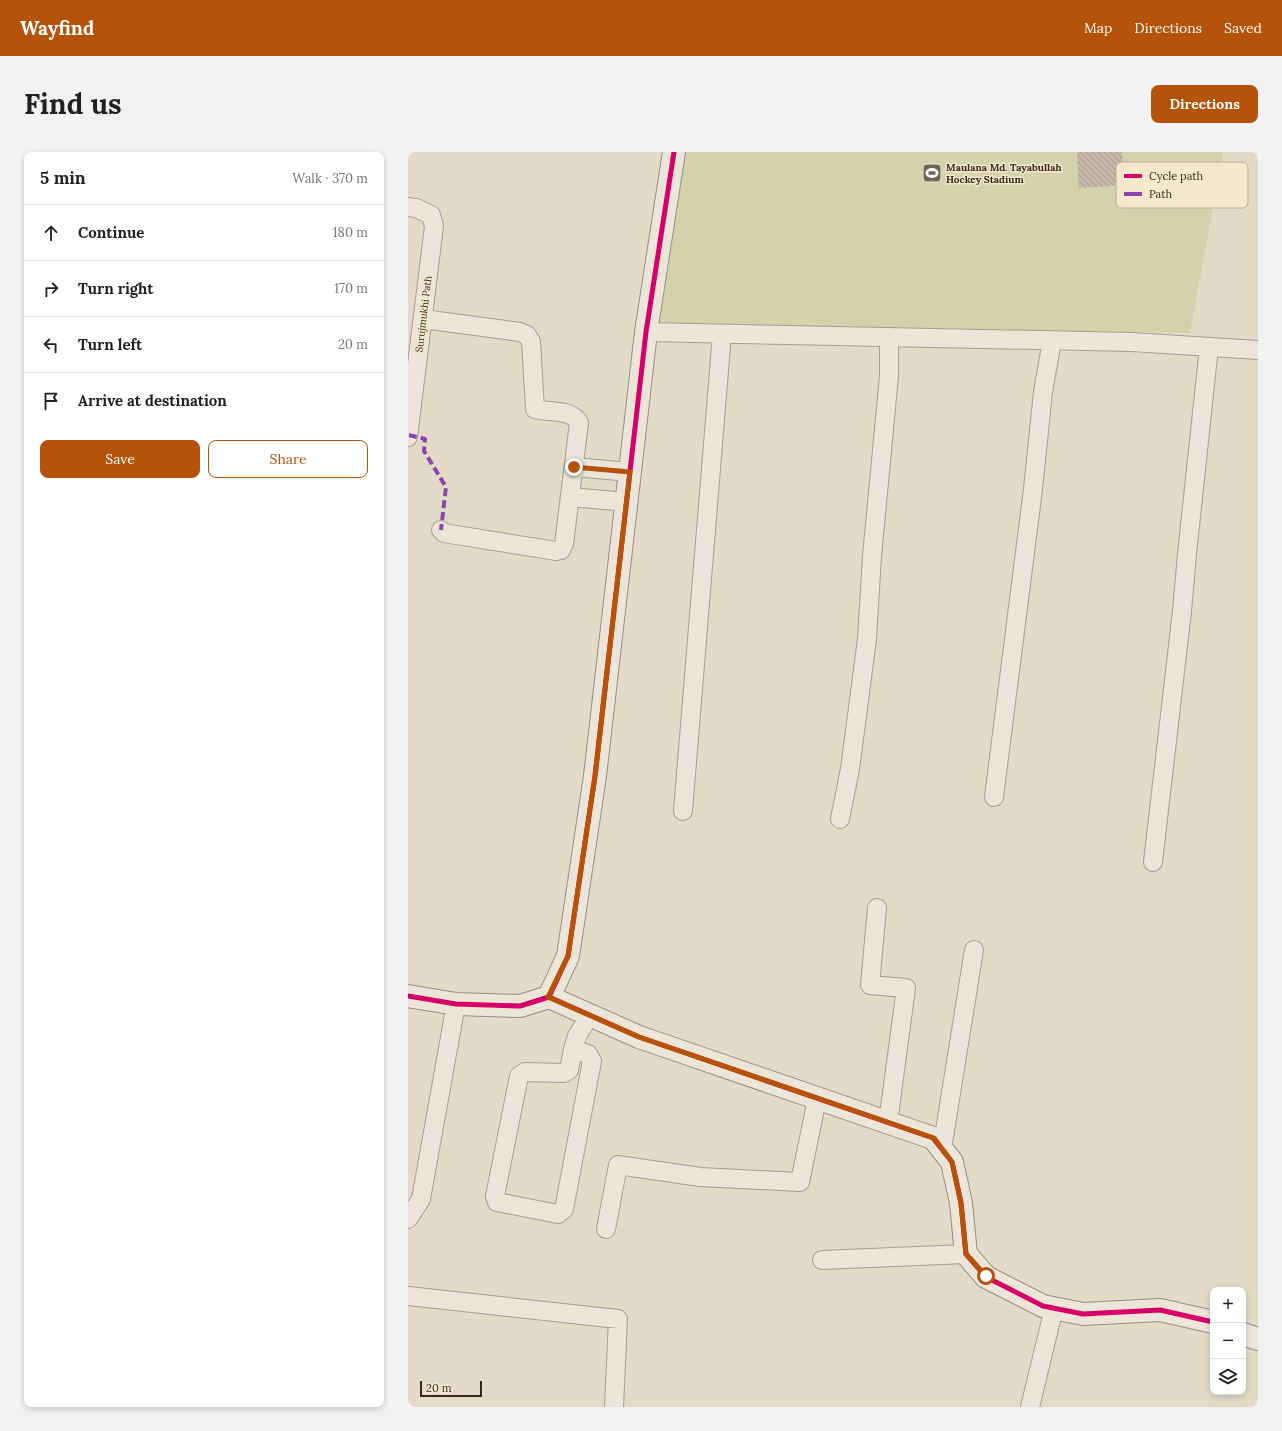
<!DOCTYPE html>
<html lang="en">
<head>
<meta charset="utf-8">
<style>
  body { margin:0; font-family:Lora,serif; background:#f2f2f2; color:#202124 }
  .controls { position:absolute; right:12px; bottom:12px; display:grid; overflow:hidden; border-radius:8px; box-shadow:0 2px 6px #0003 }
  .controls button { width:36px; height:36px; display:grid; place-items:center; padding:0; border:0; border-bottom:1px solid #e0e0e0; background:#fff; color:#202124; font:20px sans-serif }
  .scale { position:absolute; left:12px; bottom:10px; width:62px; box-sizing:border-box; padding-left:4px; border:2px solid #35271b; border-top:0; font-size:11px; line-height:14px; white-space:nowrap; color:#35271b; -webkit-text-stroke:3px #f5e8cc; paint-order:stroke }
  .stop { position:absolute; width:12px; height:12px; margin:-9px; border:3px solid #b45309; border-radius:50%; background:#fff }
  .stop.end { background:#b45309; border-color:#fff; box-shadow:0 1px 4px #0008 }
  .list { margin:0; padding:0; list-style:none }
  h2 { display:flex; justify-content:space-between; align-items:center; height:52px; margin:0; padding:0 16px; font-size:17px }
  h2 small { font-size:13px; font-weight:400; color:#757577 }
  .list li { display:grid; grid-template-columns:26px 1fr auto; gap:12px; align-items:center; box-sizing:border-box; height:56px; padding:0 16px; border-top:1px solid #e0e0e0 }
  .list b { display:block; font-size:15px; white-space:nowrap }
  .list em { font-size:13px; font-style:normal; color:#757577 }
  .actions { display:flex; gap:8px; padding:12px 16px }
  .actions a { flex:1; padding:9px 0; border:1px solid #b45309; border-radius:8px; text-align:center; font-size:14px; color:#b45309 }
  .actions .main { background:#b45309; color:#fff }
  .icon { flex:none; width:22px; height:22px; fill:none; stroke:currentColor; stroke-width:2; stroke-linecap:round; stroke-linejoin:round }
  .map { position:relative; flex:none; width:850px; height:1255px; overflow:hidden; border-radius:8px }
  header { display:flex; align-items:center; gap:24px; box-sizing:border-box; height:56px; padding:0 20px; background:#b45309; color:#fff }
  header strong { font-size:19px }
  nav { display:flex; gap:22px; margin-inline-start:auto; font-size:14px }
  .intro { display:flex; align-items:center; justify-content:space-between; box-sizing:border-box; height:96px; padding:0 24px }
  h1 { margin:0; font-size:28px }
  .button { padding:10px 18px; border-radius:8px; background:#b45309; color:#fff; font-size:14px; font-weight:700 }
  main { display:flex; gap:24px; padding:0 24px }
  aside { flex:1; background:#fff; border-radius:8px; box-shadow:0 2px 6px #0003 }
  .map>svg:first-child { display:block }
  .grass { fill:#d3d2aa }
  .building { fill:url(#building-back-hatch) }
  .lines { fill:none; stroke-linecap:round; stroke-linejoin:round }
  .street-casing { stroke:#a79f92; stroke-width:20 }
  .secondary-casing { stroke:#978e82; stroke-width:24 }
  .street { stroke:#ebe5da; stroke-width:18 }
  .secondary { stroke:#ebe5da; stroke-width:22 }
  .quiet { stroke:#8e44ad; stroke-width:4; stroke-dasharray:8 4; stroke-linecap:butt }
  .cycleway-casing { stroke:#f5e8cc; stroke-width:8 }
  .cycleway { stroke:#d6006c; stroke-width:5 }
  .route { stroke:#b45309; stroke-width:5 }
  .labels { text-anchor:middle; stroke-width:3; stroke-linejoin:round; paint-order:stroke }
  .poi-label { font-size:10px; font-weight:bold; fill:#35271b; stroke:#f5e8cc; text-anchor:start }
  .street-label { font-size:10px; fill:#35271b; stroke:#f5e8cc }
  .key { fill:#f5e8cc; stroke:#bbae97; stroke-width:1 }
  .key-label { font-size:11px; fill:#35271b }
</style>
</head>
<body>
<header>
<strong>Wayfind</strong>
<nav><a>Map</a><a>Directions</a><a>Saved</a></nav>
</header>
<div class="intro"><h1>Find us</h1><a class="button">Directions</a></div>
<main>
<aside>
<h2>5 min<small>Walk · 370 m</small></h2>
<ul class="list">
<li><svg class="icon" aria-label="ahead" viewBox="0 0 24 24"><path d="M12 20V5M6 11l6-6 6 6"/></svg><div><b>Continue</b></div><em>180 m</em></li>
<li><svg class="icon" aria-label="right" viewBox="0 0 24 24"><path d="M7 20v-9h11M14 6l5 5-5 5"/></svg><div><b>Turn right</b></div><em>170 m</em></li>
<li><svg class="icon" aria-label="left" viewBox="0 0 24 24"><path d="M17 20v-9H6M10 6l-5 5 5 5"/></svg><div><b>Turn left</b></div><em>20 m</em></li>
<li><svg class="icon" aria-label="arrive" viewBox="0 0 24 24"><path d="M6 21V4h12l-3 4 3 4H6"/></svg><div><b>Arrive at destination</b></div></li>
</ul>
<div class="actions"><a class="main">Save</a><a>Share</a></div>
</aside>
<div class="map">
<svg width="850" height="1255" viewBox="0 0 850 1255">
  <defs>
    <pattern id="building-back-hatch" width="6" height="6" patternUnits="userSpaceOnUse"><rect width="6" height="6" fill="#c6b8a9"/><path d="M-1 5l2 2M0 0l6 6M5-1l2 2" fill="none" stroke="#a29689"/></pattern>
  </defs>
  <rect width="100%" height="100%" fill="#e3dac8"/>
  <path class="grass" d="M277,0H815L782,181L249,172Z"/>
  <path class="building" d="M669,0H714L716,33L671,36Z"/>
  <g class="lines">
    <defs>
      <path id="street" d="M0,55L8,56L23,63L26,74L0,285
        M15,167L112,180L119,183L123,190L127,257C141,261 163,256 171,271L156,392L153,398L148,399L36,381L33,378
        M238,180L724,190L850,198
        M166,315L222,320
        M162,345L219,350
        M586,645L625,337L635,240L644,189
        M275,659L314,182
        M432,667L442,617L459,487L464,404L481,224V185
        M745,710L774,459L779,402L801,195
        M469,756L462,833L498,836L480,971
        M165,897L161,918L156,921L117,920L111,924L87,1044L89,1050L150,1062L156,1057L184,909L180,902L165,897L169,884L182,863
        M534,997L566,798
        M0,1067L13,1047L48,852
        M198,1077L210,1013L292,1025L392,1030L409,947
        M414,1108L558,1102
        M0,1144L210,1167L206,1255
        M622,1255L646,1156"/>
      <path id="secondary" d="M0,844L48,852L112,854L141,845L160,804L187,624L238,180L266,0
        M141,845L231,885L525,986L544,1010L553,1051L558,1102L578,1125L635,1154L675,1162L752,1158L805,1170
        M835,1182L850,1187"/>
    </defs>
    <use href="#street" class="street-casing"/>
    <use href="#secondary" class="secondary-casing"/>
    <use href="#street" class="street"/>
    <use href="#secondary" class="secondary"/>
    <path class="quiet" d="M1,283L17,287L16,299L38,335L33,378"/>
    <defs>
      <path id="cycleway" d="M0,844L48,852L112,854L141,845L160,804L187,624L238,180L266,0
        M141,845L231,885L525,986L544,1010L553,1051L558,1102L578,1125L635,1154L675,1162L752,1158L805,1170"/>
    </defs>
    <use href="#cycleway" class="cycleway-casing"/>
    <use href="#cycleway" class="cycleway"/>
  </g>
  <g class="lines">
    <path class="route" d="M166,315L222,320L187,624L160,804L140,845L231,885L526,986L544,1010L553,1051L558,1102L578,1124"/>
  </g>
  <defs>
    <symbol id="stadium-square" viewBox="-11 -11 22 22"><rect x="-9" y="-9" width="18" height="18" rx="4" fill="#726658" stroke="#f5e8cc"/><path d="M0-5a6.5 5 0 1 0 0 10a6.5 5 0 1 0 0-10ZM-3.5-1.8h7v3.6h-7Z" fill="#fff"/></symbol>
  </defs>
  <g fill-rule="evenodd">
    <use href="#stadium-square" x="513" y="10" width="22" height="22"/>
  </g>
  <g class="labels">
    <g class="poi-label">
      <text x="538" y="19">Maulana Md. Tayabullah<tspan x="538" dy="12">Hockey Stadium</tspan></text>
    </g>
    <g class="street-label">
      <text transform="translate(15 162) rotate(-83)" y="4">Surujmukhi Path</text>
    </g>
  </g>
  <rect x="708" y="10" width="132" height="46" rx="6" class="key"/>
  <rect x="716" y="22" width="18" height="4" fill="#d6006c"/>
  <rect x="716" y="40" width="18" height="4" fill="#8e44ad"/>
  <g class="key-label">
    <text x="741" y="28">Cycle path</text>
    <text x="741" y="46">Path</text>
  </g>
</svg>
<div class="controls">
<button>+</button>
<button>−</button>
<button><svg class="icon" aria-label="layers" viewBox="0 0 24 24"><path d="M12 4l9 5-9 5-9-5zM3 14l9 5 9-5"/></svg></button>
</div>
<div class="scale">20 m</div>
<div class="stop" style="left:578px;top:1124px"></div>
<div class="stop end" style="left:166px;top:315px"></div>
</div>
</main>
</body>
</html>
